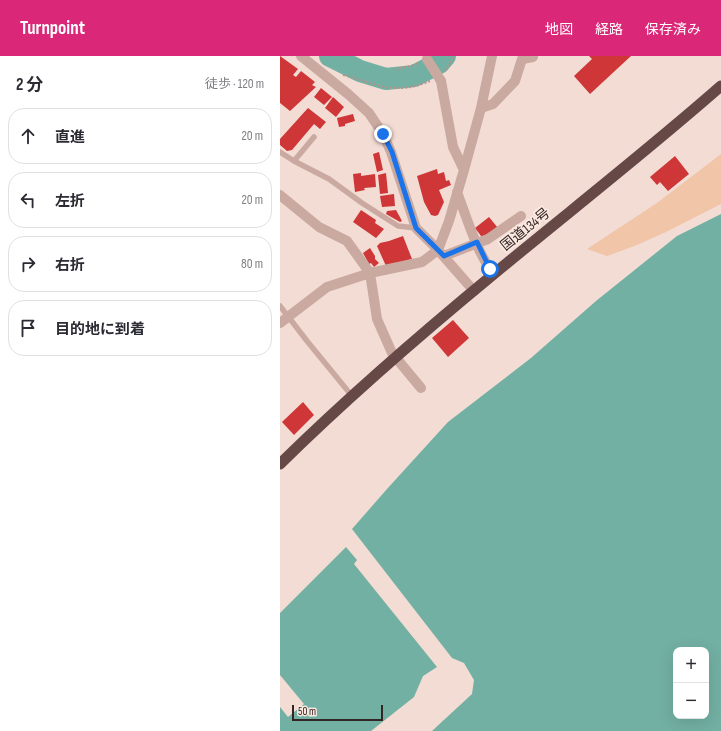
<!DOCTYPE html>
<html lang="ja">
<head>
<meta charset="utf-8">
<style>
  body { margin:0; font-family:"Sofia Sans Condensed","Noto Sans JP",sans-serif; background:#f7f7f7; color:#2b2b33 }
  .controls { position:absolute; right:12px; bottom:12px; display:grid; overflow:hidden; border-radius:8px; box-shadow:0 4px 16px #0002 }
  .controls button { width:36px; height:36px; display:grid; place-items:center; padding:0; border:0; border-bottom:1px solid #e1e1e2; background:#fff; color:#2b2b33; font:20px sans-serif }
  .scale { position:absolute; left:12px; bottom:10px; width:91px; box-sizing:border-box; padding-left:4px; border:2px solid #332524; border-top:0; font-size:11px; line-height:14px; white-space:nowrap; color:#332524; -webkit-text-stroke:3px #fae8e0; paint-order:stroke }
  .stop { position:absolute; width:12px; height:12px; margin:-9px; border:3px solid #1a73e8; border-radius:50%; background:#fff }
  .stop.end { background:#1a73e8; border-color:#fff; box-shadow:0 1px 4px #0008 }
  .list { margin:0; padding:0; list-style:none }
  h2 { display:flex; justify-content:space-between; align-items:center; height:52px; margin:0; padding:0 16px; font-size:17px }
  h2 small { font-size:13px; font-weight:400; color:#7c7c81 }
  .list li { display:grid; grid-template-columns:26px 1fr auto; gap:12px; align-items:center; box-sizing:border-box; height:56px; margin:0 8px 8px; padding:0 8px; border:1px solid #e1e1e2; border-radius:16px }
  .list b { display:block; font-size:15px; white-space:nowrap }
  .list em { font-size:13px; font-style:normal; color:#7c7c81 }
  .icon { flex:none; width:22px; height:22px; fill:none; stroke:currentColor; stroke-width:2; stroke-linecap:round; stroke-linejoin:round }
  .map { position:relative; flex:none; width:441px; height:675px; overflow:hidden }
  header { display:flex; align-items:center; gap:24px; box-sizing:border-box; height:56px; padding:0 20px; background:#db2777; color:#fff }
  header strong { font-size:19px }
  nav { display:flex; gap:22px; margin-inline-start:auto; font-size:14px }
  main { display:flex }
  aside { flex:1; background:#fff }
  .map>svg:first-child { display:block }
  .sand { fill:#f1c5a7 }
  .water { fill:#72b0a3; fill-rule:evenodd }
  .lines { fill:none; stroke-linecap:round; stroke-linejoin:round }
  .river { stroke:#72b0a3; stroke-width:22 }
  .building { fill:#ce3638 }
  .path { stroke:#b6928a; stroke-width:2; stroke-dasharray:2 2; stroke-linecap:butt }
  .service { stroke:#caa9a0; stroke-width:5.5 }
  .minor { stroke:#caa9a0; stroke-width:10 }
  .tertiary { stroke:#caa9a0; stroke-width:10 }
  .trunk { stroke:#664947; stroke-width:11 }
  .minor-bridge { stroke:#caa9a0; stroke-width:10 }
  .route { stroke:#1a73e8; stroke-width:5 }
  .labels { text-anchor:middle; stroke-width:4; stroke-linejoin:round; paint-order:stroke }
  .street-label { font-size:14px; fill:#332524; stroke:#fae8e0 }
</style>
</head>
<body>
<header>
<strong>Turnpoint</strong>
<nav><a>地図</a><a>経路</a><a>保存済み</a></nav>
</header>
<main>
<aside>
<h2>2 分<small>徒歩 · 120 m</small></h2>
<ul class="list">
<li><svg class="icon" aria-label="ahead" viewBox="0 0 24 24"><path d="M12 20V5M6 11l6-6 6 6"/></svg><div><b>直進</b></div><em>20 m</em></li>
<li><svg class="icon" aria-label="left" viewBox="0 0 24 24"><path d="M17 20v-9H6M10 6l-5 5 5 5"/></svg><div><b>左折</b></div><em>20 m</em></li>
<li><svg class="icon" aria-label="right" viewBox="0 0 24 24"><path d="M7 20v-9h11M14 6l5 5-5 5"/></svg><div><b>右折</b></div><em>80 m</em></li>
<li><svg class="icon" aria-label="arrive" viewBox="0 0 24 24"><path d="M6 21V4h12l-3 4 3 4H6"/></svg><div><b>目的地に到着</b></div></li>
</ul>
</aside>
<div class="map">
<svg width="441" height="675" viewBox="0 0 441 675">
  <rect width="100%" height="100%" fill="#f2dcd4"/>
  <path class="sand" d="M441,98V148L386,176L357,189L327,200L307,193L377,147Z"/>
  <path class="water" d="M441,158V675H152L192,638L194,624L184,607L172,602L72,473L107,433L168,366L251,302L316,245L397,180ZM396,594H426V660H396Z
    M66,491L77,504L74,508L157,611L143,620L134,641L91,675H0V651L8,661L24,648L0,619V557Z"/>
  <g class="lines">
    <path class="river" d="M50,0L80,15L106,23L134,20L159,7L165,0"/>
  </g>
  <path class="building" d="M0,0L18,13L13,19L16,21L21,15L35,26L32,29L36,31L10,55L0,47Z
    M309,0H351L310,38L294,20L312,3Z
    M41,32L52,41L44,49L34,41Z
    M53,41L64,51L56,61L45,52Z
    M28,52L46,66L40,73L34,68L12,94L7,95L0,89V83Z
    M73,58L75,65L65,68V70L59,71L57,62Z
    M99,96L103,114L97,116L93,98Z
    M395,100L409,118L388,135L380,126L377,129L370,121Z
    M157,113L158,118L164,116L166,125L169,124L171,129L159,134L164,146L158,159L155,160L151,159L144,146L137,120Z
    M81,117V120L95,118L96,131L84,132L85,134L75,136L73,118Z
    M106,117L108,137L100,138L98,119Z
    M114,138L115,150L102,151L100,140Z
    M81,154L96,164L95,167L104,173L96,182L73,166Z
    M116,154L122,165L120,166L106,158L107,155Z
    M209,161L218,172L206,181L201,180L195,172Z
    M123,180L132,203L106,210L97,190L100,187L109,185Z
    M90,192L95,200V203L99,207L94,211L91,207L89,208L83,197Z
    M173,264L189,282L168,301L152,282Z
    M23,346L34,359L14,379L2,366Z"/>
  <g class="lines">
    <path class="path" d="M116,13L131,10L138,7
      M166,14L173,0
      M63,19C97,28 115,40 150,25"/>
    <path class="service" d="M0,96L14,105L49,123L82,147L118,170L136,172
      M14,105L34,81
      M0,250L27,285L72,340"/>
    <path class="minor" d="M161,25L173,91L184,114
      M201,52L213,48L235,25L242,3L253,1
      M177,136C185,157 199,203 214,217
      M0,139L39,171L67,185L90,217L97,263L112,297L141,332
      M164,200L208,183L241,160
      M0,267L47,231L90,217L142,206L158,194L169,165L184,114L201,52L212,0"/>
    <path class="tertiary" d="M21,0L68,38L89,57L103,78L111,96L136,172L158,194L194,235"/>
    <path class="trunk" d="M0,408C68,341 141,278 215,217C290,155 367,95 441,30"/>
    <path class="minor-bridge" d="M147,3L161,25"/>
  </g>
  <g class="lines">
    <path class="route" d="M103,78L112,96L136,172L164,200L197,186L210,213"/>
  </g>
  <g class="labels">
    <g class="street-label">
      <text transform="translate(245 173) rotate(-39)" y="5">国道134号</text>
    </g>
  </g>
</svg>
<div class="controls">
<button>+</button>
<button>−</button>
</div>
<div class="scale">50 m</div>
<div class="stop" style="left:210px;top:213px"></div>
<div class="stop end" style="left:103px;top:78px"></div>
</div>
</main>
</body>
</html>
